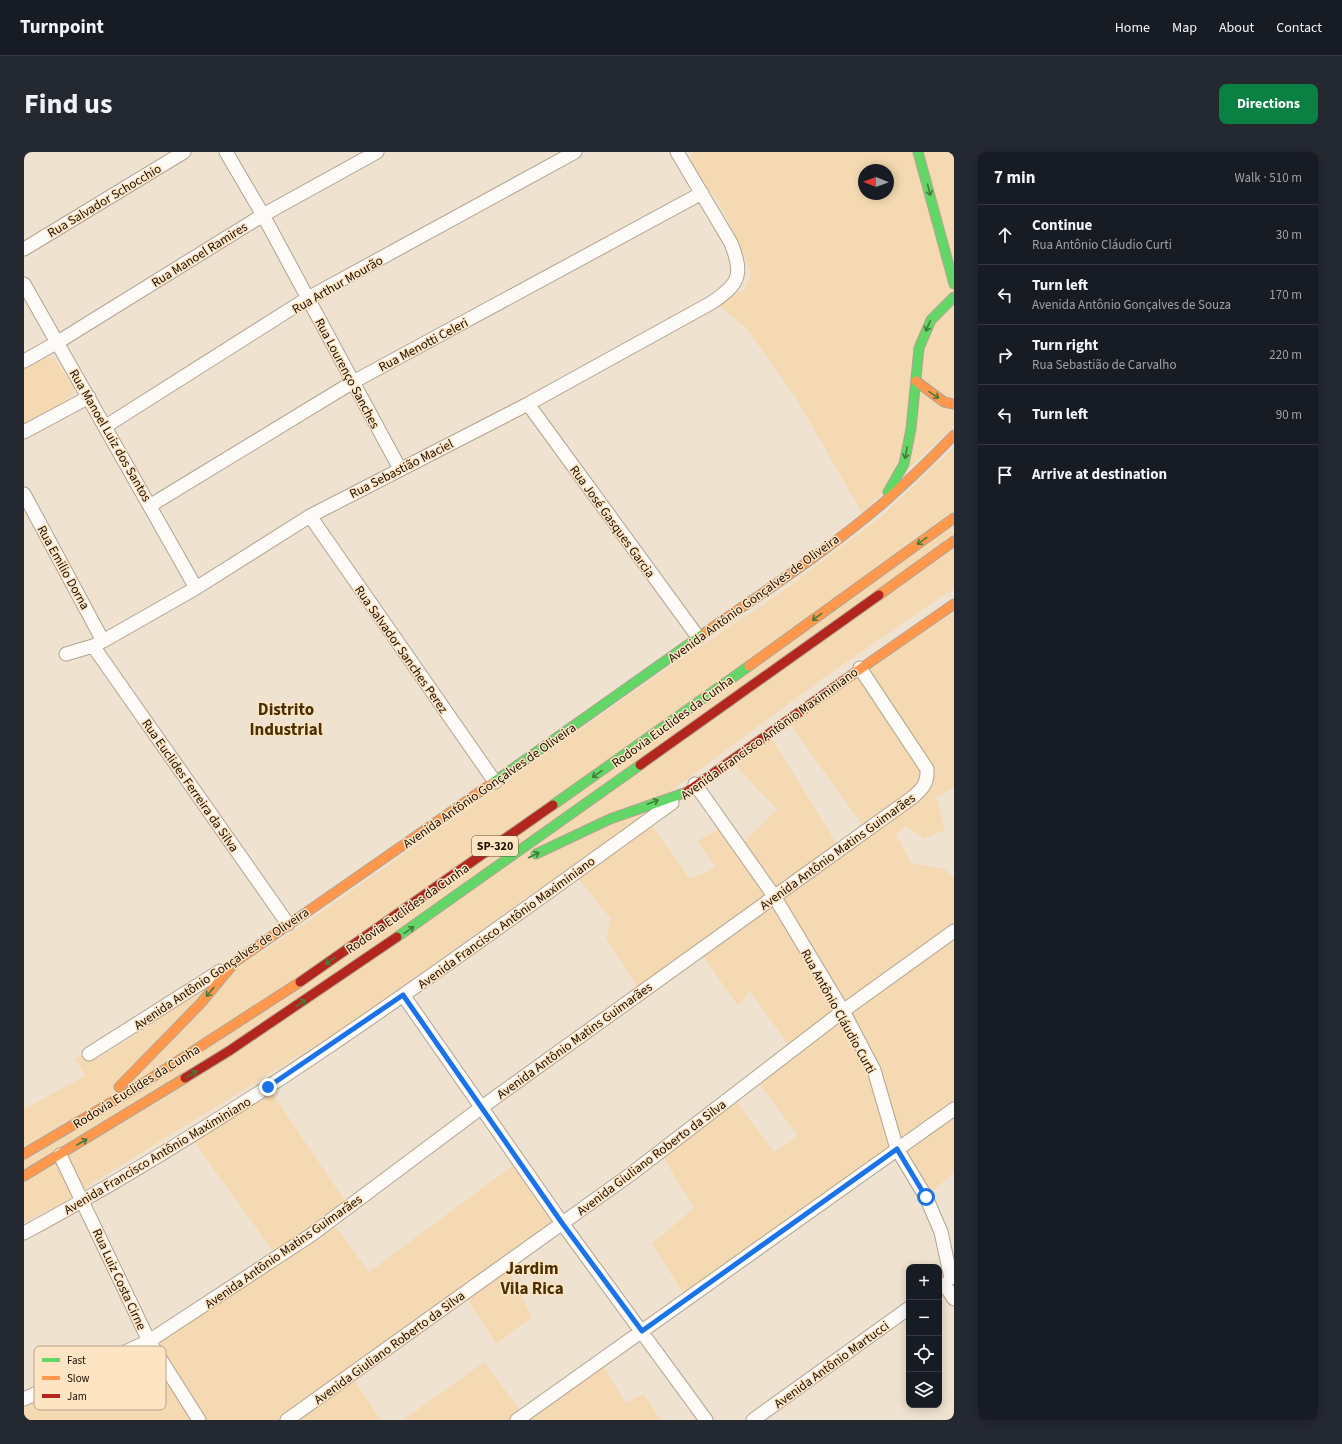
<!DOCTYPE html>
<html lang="en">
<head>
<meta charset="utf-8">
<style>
  body { margin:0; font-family:"Source Sans 3",sans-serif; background:#242831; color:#f1f3f6 }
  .controls { position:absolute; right:12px; bottom:12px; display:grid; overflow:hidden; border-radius:8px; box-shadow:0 2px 10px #0003 }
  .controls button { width:36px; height:36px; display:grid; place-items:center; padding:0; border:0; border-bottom:1px solid #363941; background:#171b24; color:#f1f3f6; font:20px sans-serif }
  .compass { position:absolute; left:834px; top:12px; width:36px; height:36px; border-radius:50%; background:#171b24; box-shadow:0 2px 10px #0003; rotate:271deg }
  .stop { position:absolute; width:12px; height:12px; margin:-9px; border:3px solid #1a73e8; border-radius:50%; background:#fff }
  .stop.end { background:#1a73e8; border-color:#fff; box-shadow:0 1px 4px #0008 }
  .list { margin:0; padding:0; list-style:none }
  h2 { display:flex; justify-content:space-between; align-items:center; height:52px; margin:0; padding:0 16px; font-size:17px }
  h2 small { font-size:13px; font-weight:400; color:#9ea1a6 }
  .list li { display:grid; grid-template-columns:26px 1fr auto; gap:12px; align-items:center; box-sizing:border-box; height:60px; padding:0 16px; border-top:1px solid #363941 }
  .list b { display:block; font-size:15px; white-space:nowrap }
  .list p { margin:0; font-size:13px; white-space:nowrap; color:#9ea1a6 }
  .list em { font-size:13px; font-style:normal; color:#9ea1a6 }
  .icon { flex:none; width:22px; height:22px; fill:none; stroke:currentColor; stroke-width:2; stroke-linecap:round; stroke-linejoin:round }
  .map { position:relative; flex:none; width:930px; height:1268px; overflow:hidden; border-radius:8px }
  header { display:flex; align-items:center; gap:24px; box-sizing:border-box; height:56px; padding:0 20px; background:#171b24; border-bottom:1px solid #363941 }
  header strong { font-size:19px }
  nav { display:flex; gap:22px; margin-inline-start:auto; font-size:14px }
  .intro { display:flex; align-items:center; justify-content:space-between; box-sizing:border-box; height:96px; padding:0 24px }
  h1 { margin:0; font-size:28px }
  .button { padding:10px 18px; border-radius:8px; background:#0b8043; color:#fff; font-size:14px; font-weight:700 }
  main { display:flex; gap:24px; padding:0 24px }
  aside { flex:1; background:#171b24; border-radius:8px; box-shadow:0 2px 10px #0003 }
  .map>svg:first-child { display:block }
  .green { fill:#f4d9b2; fill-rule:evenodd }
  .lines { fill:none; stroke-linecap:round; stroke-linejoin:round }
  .street-casing { stroke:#b1a391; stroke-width:15 }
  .fast-casing { stroke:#b1a391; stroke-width:11 }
  .slow-casing { stroke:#b1a391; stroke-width:11 }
  .jam-casing { stroke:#b1a391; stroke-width:11 }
  .street { stroke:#fdfbf8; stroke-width:13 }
  .fast { stroke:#63d668; stroke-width:9 }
  .slow { stroke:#ff974d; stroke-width:9 }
  .jam { stroke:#b3261e; stroke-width:9 }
  .oneway { stroke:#437c39 }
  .route { stroke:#1a73e8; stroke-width:5 }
  .labels { text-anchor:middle; stroke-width:3; stroke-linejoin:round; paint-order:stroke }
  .shield { fill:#fde4c3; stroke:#5f4e3a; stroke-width:1 }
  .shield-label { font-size:12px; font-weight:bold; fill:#1b0d00 }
  .street-label { font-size:13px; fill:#1b0d00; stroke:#fde4c3 }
  .district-label { font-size:17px; font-weight:bold; fill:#492f01; stroke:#fde4c3 }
  .key { fill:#fde4c3; stroke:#b9a488; stroke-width:1 }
  .key-label { font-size:11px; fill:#1b0d00 }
</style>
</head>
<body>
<header>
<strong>Turnpoint</strong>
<nav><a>Home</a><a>Map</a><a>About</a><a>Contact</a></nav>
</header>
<div class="intro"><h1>Find us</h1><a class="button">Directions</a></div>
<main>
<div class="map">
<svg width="930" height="1268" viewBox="0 0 930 1268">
  <rect width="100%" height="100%" fill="#f0e2d0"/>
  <path class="green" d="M668,0H930V274L838,361L772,246L723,177L694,152L721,137L727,122L721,105L694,48L667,16ZM840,18H864V42H840Z
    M20,205L30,206L51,238L42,249L0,272V216Z
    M930,295V437L918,444L798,527L635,648L614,667L318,877L54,1040L44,1048L0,1071V957L61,924L51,906L65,902L75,906L279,773L639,519L755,442L859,363Z
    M930,452V636L912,645L921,678L900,687L882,674L872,682L887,711L920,717L930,726V1022L929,1021L902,1045L873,997L663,1147L628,1092L670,1056L636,1000L708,944L750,1000L774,984L731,926L768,898L726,839L714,854L675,798L617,840L582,786L587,767L550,721L624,668L666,727L692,716L673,689L701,674L716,695L753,657L706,608L744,581L816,697L842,678L763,568Z
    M244,935L325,1055L307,1069L345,1120L495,1009L538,1071L481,1112L508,1165L472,1192L440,1142L326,1223L357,1268H0V1247L125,1189L253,1105L166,984Z
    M576,1209L602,1251L619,1242L637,1268H379L460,1210L500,1263Z"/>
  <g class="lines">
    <defs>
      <path id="street" d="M202,0L239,63L376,317
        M0,97L160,0
        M0,132L172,436
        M0,209L34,190L239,63L353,0
        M504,252L674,485
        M82,274L284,146L551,0
        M0,280L65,245
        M0,342L79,489
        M127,353L329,230L678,41
        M286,364L471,630
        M69,494L264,772
        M42,502L69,494L79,489L172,436L286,364L504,252L687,151C715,132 720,124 707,91L653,0
        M671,632L750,744L819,859L850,918L873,997L902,1045L917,1080L927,1126
        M379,843L538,1071L682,1268
        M65,902L196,819
        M36,1003L125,1189L175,1268
        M0,1081C229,958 438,802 648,651
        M920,1132L930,1147
        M0,1247L125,1189L287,1083L458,955L889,645C899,636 904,631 903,617L836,516
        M263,1268L607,1022L819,859L930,779
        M493,1268L930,957
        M729,1268L885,1156"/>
      <path id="fast" d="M894,0L930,132
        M864,340L880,312L887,277L895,196L907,168L930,145
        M467,632L682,480
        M529,653L725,514
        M512,702L586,667L663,640
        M373,785L616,613"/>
      <path id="slow" d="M892,229L920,250L930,252
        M855,443L930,389
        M682,480C741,439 803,399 858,352C883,330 907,307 930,283
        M725,514L930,366
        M819,529L930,452
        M211,810L467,632
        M95,935L177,851L211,810
        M0,1002L115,934L276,830
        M0,1024L161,926"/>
      <path id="jam" d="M616,613L855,443
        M663,640L819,529
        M276,830L529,653
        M161,926L205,899L373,785"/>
    </defs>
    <use href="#street" class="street-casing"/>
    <use href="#fast" class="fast-casing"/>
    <use href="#slow" class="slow-casing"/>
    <use href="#jam" class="jam-casing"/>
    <use href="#street" class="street"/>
    <use href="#fast" class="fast"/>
    <use href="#slow" class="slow"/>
    <use href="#jam" class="jam"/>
  </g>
  <defs><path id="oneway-shaft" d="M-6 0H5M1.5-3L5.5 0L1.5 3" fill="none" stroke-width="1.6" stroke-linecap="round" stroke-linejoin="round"/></defs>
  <g class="oneway">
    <use href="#oneway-shaft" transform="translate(905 38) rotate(75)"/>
    <use href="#oneway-shaft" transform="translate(904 174) rotate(113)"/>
    <use href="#oneway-shaft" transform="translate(910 243) rotate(34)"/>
    <use href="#oneway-shaft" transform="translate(882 301) rotate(101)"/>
    <use href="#oneway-shaft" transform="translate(898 389) rotate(144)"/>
    <use href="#oneway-shaft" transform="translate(793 465) rotate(144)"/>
    <use href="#oneway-shaft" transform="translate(573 622) rotate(145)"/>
    <use href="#oneway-shaft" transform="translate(629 650) rotate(-22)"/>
    <use href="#oneway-shaft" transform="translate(510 703) rotate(-27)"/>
    <use href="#oneway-shaft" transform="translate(385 778) rotate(-35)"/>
    <use href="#oneway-shaft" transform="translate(306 809) rotate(145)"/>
    <use href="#oneway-shaft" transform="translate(186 840) rotate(130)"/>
    <use href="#oneway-shaft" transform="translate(277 851) rotate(-34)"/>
    <use href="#oneway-shaft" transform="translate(168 922) rotate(-32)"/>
    <use href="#oneway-shaft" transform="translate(58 990) rotate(-30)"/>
  </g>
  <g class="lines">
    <path class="route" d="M244,935L379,843L538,1071L618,1179L873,997L902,1045"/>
  </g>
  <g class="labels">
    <rect class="shield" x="448" y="684" width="46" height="20" rx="3"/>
    <g class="shield-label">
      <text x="471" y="698">SP-320</text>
    </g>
    <g class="street-label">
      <text transform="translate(80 48) rotate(-31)" y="5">Rua Salvador Schocchio</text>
      <text transform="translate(175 102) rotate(-32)" y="5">Rua Manoel Ramires</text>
      <text transform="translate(313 132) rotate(-30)" y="5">Rua Arthur Mourão</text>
      <text transform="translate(399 192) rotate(-28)" y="5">Rua Menotti Celeri</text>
      <text transform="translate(324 221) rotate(62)" y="5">Rua Lourenço Sanches</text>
      <text transform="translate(87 283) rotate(60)" y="5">Rua Manoel Luiz dos Santos</text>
      <text transform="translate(377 316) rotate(-27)" y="5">Rua Sebastião Maciel</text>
      <text transform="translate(589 369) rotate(54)" y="5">Rua José Gasques Garcia</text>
      <text transform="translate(40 415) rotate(61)" y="5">Rua Emilio Dorna</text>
      <text transform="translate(729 446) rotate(-36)" y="5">Avenida Antônio Gonçalves de Oliveira</text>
      <text transform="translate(378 497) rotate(55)" y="5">Rua Salvador Sanches Perez</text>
      <text transform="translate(648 569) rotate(-36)" y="5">Rodovia Euclides da Cunha</text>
      <text transform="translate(745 581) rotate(-36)" y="5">Avenida Francisco Antônio Maximiniano</text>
      <text transform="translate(167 633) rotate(55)" y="5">Rua Euclides Ferreira da Silva</text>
      <text transform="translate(465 633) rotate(-35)" y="5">Avenida Antônio Gonçalves de Oliveira</text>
      <text transform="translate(813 699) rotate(-36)" y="5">Avenida Antônio Matins Guimarães</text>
      <text transform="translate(383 756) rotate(-35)" y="5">Rodovia Euclides da Cunha</text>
      <text transform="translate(482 770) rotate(-36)" y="5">Avenida Francisco Antônio Maximiniano</text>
      <text transform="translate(197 816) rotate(-34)" y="5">Avenida Antônio Gonçalves de Oliveira</text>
      <text transform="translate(815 859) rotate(61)" y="5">Rua Antônio Cláudio Curti</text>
      <text transform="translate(550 888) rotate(-36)" y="5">Avenida Antônio Matins Guimarães</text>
      <text transform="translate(112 934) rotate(-32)" y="5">Rodovia Euclides da Cunha</text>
      <text transform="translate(133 1003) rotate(-31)" y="5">Avenida Francisco Antônio Maximiniano</text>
      <text transform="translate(627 1005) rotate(-37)" y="5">Avenida Giuliano Roberto da Silva</text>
      <text transform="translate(259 1099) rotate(-35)" y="5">Avenida Antônio Matins Guimarães</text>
      <text transform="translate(96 1127) rotate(65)" y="5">Rua Luiz Costa Cirne</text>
      <text transform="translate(365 1195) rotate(-36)" y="5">Avenida Giuliano Roberto da Silva</text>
      <text transform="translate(807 1212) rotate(-36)" y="5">Avenida Antônio Martucci</text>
    </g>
    <g class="district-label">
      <text x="262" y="563">Distrito<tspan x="262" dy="20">Industrial</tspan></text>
      <text x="508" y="1122">Jardim<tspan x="508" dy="20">Vila Rica</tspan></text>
    </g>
  </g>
  <rect x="10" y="1194" width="132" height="64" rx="6" class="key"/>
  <rect x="18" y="1206" width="18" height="4" fill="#63d668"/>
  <rect x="18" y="1224" width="18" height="4" fill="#ff974d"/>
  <rect x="18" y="1242" width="18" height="4" fill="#b3261e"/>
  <g class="key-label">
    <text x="43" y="1212">Fast</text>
    <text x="43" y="1230">Slow</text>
    <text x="43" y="1248">Jam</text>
  </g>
</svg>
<div class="controls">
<button>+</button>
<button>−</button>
<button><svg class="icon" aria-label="locate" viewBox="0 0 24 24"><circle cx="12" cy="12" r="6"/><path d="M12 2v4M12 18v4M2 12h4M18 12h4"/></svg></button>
<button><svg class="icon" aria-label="layers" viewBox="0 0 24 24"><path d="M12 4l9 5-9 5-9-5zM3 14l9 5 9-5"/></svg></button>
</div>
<svg class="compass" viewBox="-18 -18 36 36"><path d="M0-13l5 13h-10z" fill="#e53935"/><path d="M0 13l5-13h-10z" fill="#9ea1a6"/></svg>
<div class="stop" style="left:902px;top:1045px"></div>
<div class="stop end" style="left:244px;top:935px"></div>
</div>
<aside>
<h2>7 min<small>Walk · 510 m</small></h2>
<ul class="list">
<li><svg class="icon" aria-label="ahead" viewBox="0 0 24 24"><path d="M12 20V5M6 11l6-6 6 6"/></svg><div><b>Continue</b><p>Rua Antônio Cláudio Curti</p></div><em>30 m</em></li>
<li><svg class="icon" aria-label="left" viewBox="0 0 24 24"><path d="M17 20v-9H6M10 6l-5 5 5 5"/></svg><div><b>Turn left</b><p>Avenida Antônio Gonçalves de Souza</p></div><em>170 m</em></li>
<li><svg class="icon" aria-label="right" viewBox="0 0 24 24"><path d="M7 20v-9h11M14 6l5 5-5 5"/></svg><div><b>Turn right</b><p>Rua Sebastião de Carvalho</p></div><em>220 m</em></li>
<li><svg class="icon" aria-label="left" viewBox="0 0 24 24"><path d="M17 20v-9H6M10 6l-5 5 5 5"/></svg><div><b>Turn left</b></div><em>90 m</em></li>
<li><svg class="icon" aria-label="arrive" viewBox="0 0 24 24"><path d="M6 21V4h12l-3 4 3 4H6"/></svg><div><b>Arrive at destination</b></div></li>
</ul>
</aside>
</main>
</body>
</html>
